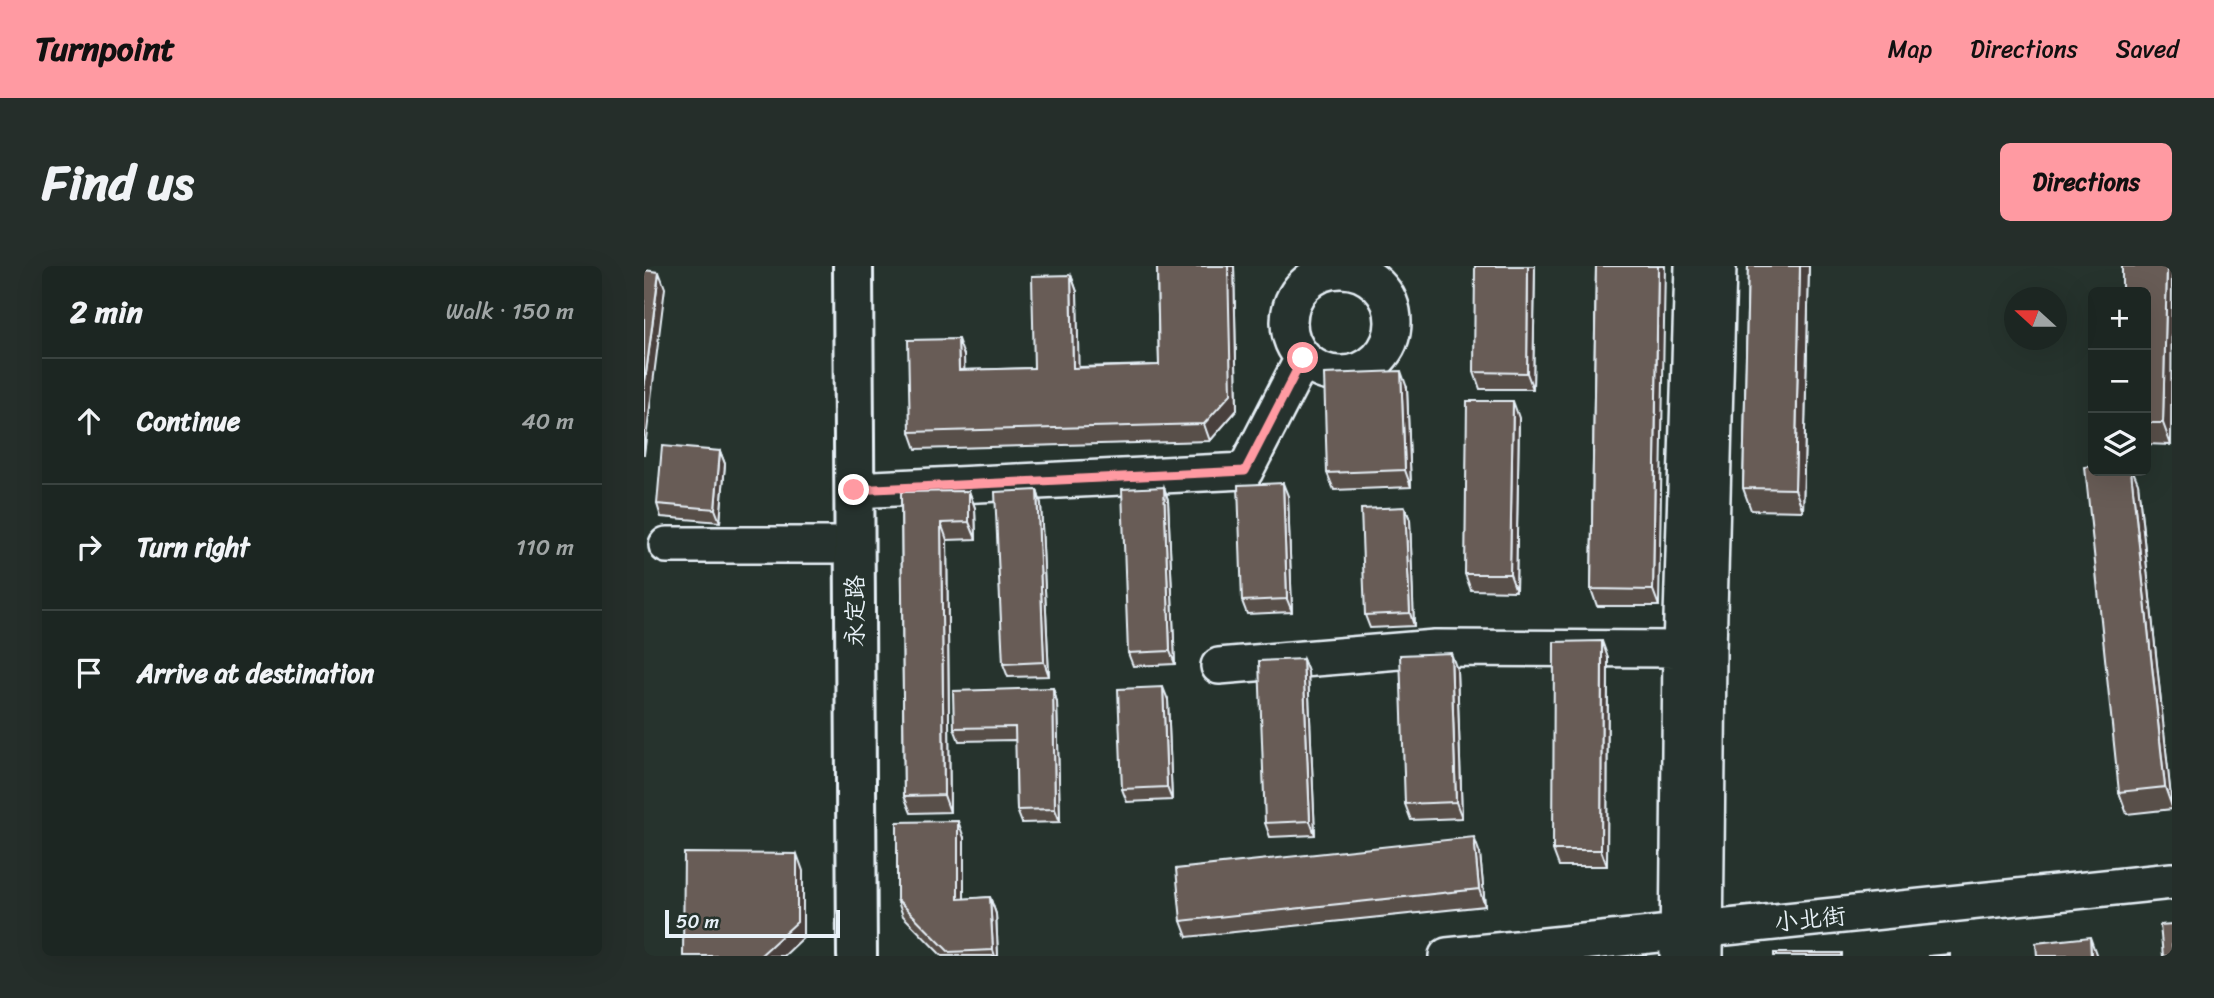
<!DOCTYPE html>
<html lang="en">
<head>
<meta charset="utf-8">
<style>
  body { margin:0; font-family:Sriracha,"LXGW WenKai TC",sans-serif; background:#252e2a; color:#f1f3f6 }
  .controls { position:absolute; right:21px; top:21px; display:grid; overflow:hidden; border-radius:10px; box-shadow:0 7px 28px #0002 }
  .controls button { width:63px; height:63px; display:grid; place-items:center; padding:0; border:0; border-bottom:2px solid #3a4340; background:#1c2622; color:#f1f3f6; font:35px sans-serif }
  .compass { position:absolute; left:1360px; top:21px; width:63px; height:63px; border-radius:50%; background:#1c2622; box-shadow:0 7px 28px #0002; rotate:291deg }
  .scale { position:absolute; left:21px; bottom:18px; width:175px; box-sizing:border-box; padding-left:7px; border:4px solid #e8f1f8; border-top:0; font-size:19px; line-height:24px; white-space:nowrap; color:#e8f1f8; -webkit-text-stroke:5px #26332d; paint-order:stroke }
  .stop { position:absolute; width:21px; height:21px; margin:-16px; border:5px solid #ff9aa2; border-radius:50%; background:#fff }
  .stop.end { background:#ff9aa2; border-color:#fff; box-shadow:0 2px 7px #0008 }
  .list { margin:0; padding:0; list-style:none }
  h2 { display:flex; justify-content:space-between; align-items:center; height:91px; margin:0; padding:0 28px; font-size:30px }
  h2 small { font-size:23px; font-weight:400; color:#a0a5a5 }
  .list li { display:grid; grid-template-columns:46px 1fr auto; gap:21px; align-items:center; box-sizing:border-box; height:126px; padding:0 28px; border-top:2px solid #3a4340 }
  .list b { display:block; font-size:26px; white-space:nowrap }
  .list em { font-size:23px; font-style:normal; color:#a0a5a5 }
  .icon { flex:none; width:38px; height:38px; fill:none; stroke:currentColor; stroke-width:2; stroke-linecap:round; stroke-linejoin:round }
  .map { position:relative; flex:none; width:1528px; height:690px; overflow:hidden; border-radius:10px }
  header { display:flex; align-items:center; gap:42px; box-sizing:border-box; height:98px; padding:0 35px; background:#ff9aa2; color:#111 }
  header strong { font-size:33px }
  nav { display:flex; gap:38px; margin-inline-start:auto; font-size:24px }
  .intro { display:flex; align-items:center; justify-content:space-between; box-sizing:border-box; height:168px; padding:0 42px }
  h1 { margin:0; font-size:49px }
  .button { padding:18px 32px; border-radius:10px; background:#ff9aa2; color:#111; font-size:24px; font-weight:700 }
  main { display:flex; gap:42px; padding:0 42px }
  aside { flex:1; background:#1c2622; border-radius:10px; box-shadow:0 7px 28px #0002 }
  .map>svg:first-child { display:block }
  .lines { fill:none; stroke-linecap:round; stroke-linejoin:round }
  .minor-casing { stroke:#e8f1f8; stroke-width:40 }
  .major-casing { stroke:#e8f1f8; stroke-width:44 }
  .minor { stroke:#26332d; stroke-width:35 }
  .major { stroke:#26332d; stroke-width:38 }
  .wall { fill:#594f4a; stroke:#e8f1f8; stroke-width:2 }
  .shaded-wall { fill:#49403c; stroke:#e8f1f8; stroke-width:2 }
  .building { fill:#685c56; stroke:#e8f1f8; stroke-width:2 }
  .route { stroke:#ff9aa2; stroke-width:9 }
  .labels { text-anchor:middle; stroke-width:5; stroke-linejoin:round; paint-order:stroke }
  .street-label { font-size:24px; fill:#e8f1f8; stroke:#26332d }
</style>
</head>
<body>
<header>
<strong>Turnpoint</strong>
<nav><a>Map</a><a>Directions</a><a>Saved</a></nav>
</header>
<div class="intro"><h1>Find us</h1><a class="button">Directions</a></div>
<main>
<aside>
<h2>2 min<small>Walk · 150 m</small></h2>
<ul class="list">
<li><svg class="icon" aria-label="ahead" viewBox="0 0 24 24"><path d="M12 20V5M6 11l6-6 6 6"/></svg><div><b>Continue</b></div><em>40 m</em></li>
<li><svg class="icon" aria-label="right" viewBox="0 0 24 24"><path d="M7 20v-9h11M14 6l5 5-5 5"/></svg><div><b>Turn right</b></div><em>110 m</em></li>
<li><svg class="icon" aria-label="arrive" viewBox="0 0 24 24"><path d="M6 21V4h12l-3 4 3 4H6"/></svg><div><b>Arrive at destination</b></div></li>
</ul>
</aside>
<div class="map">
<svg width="1528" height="690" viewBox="0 0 1528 690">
  <rect width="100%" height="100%" fill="#26332d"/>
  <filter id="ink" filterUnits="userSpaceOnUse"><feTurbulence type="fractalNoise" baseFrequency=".0143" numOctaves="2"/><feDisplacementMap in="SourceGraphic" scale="14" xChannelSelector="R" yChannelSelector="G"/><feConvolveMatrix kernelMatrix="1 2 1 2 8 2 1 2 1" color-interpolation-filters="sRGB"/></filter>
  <g filter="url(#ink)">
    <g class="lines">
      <defs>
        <path id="minor" d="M645 56a52 52 0 1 1 104 0a52 52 0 1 1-104 0Z
          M210,224L601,205L659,92
          M23,279H210
          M575,400L791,382L1037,383
          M1034,689L1037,383L1049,0
          M803,690L1528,615
          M1061,690L1064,385L1074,0"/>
        <path id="major" d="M209,0L213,690"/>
      </defs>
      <use href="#minor" class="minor-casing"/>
      <use href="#major" class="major-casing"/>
      <use href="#minor" class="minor"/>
      <use href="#major" class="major"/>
    </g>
    <path class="wall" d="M513,0H590L593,144L566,175L272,183L266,166L320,90V104L390,102L427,9L433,26L434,101L515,99Z
      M891,0L889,123H836L830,106Z
      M952,0L1015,340H953L947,323Z
      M1104,0H1165L1159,245L1107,244L1099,222Z
      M1502,26L1527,179L1502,178Z
      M763,122L767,221L690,224L683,207Z
      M875,152L872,325L827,324L821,308Z
      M76,185L81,198L76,256L17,251L13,238Z
      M1494,217L1528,543L1483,548L1475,526Z
      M520,221L524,234L531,398L489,400L484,387Z
      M393,224L397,238L405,410L364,411L359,398Z
      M325,225L331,242L332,273L303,274L306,546L267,547L260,530L257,226Z
      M644,230L648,346L603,348L598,335Z
      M761,241L766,254L770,360L726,362L721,349Z
      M964,392L963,600H915L909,584Z
      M659,393L664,406L671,569L626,571L621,557Z
      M813,404L818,552L767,554L761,538Z
      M409,422L413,436L416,556L378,557L373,544L372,474L315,475L310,462Z
      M524,434L528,534L483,536L478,523Z
      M320,572V633L346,631L352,648L354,690H298L259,650L253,633Z
      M836,588L841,640L543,671L537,655Z"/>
    <path class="shaded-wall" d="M584,0H590L593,144L566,175L560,158Z
      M884,0H891L889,123L883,107Z
      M1014,0H1021L1015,340L1009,324Z
      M1156,0H1165L1159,245L1151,223Z
      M1523,0H1528L1527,179L1519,157Z
      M15,6L21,22L0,189V123Z
      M427,9L433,26L435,118L429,102Z
      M314,73L320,90L321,121L315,104Z
      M757,105L763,122L767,221L761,204Z
      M869,135L875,152L872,325L866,308Z
      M76,185L81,198L76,256L71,243Z
      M1487,205H1489L1494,217L1528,541L1521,521Z
      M639,217L644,230L648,346L643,333Z
      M520,221L524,234L531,398L526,385Z
      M393,224L397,238L405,410L400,396Z
      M325,225L331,242L332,273L325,256Z
      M761,241L766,254L770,360L766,347Z
      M297,257L303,274L306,546L300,529Z
      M958,375L964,392L963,600L957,584Z
      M807,387L813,404L818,552L812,536Z
      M659,393L664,406L671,569L666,555Z
      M519,421L524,434L528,534L523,521Z
      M409,422L413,436L416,556L411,543Z
      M314,555L320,572V650L314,633Z
      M830,571L836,588L841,640L835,623Z
      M153,588L159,605V672L140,690H116Z
      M346,631L352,648L354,690H351L349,684Z
      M1446,671L1452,688V690H1447Z"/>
    <path class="building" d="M513,0H584L587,128L560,158L266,166L264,74L314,73L315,104L390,102L388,10L427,9L429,102L515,99Z
      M831,0H884L883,107L830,106Z
      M952,0H1014L1009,324L947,323Z
      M1104,0H1156L1151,223L1099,222Z
      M1478,0H1523L1519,157H1502V26H1478Z
      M0,4L15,6L0,123Z
      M757,105L761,204L683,207L680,108Z
      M823,135H869L866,308H821Z
      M18,180L76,185L71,243L13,238Z
      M1449,200V205H1487L1521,521L1475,526L1441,201Z
      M639,217L643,333L598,335L594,219Z
      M520,221L526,385L484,387L478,223Z
      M393,224L400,396L359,398L351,226Z
      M325,225V256L297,257L300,529L260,530L257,226Z
      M761,241L766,347L721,349L717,243Z
      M958,375L957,584H909L910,376Z
      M807,387L812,536L761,538L756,389Z
      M659,393L666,555L621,557L615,395Z
      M519,421L523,521L478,523L474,423Z
      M409,422L411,543L373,544L371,461L310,462L309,425Z
      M314,555V633L346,631L349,684L305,686L253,633V556Z
      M830,571L835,623L537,655L532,603Z
      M40,587L153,588V656L116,690H39Z
      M1528,658V690H1519L1516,659Z
      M1446,671L1447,690H1393L1392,677Z
      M1130,687H1198V690H1130Z
      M1306,688V690H1284Z"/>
  </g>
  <g class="lines" filter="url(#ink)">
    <path class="route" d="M210,224L601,205L659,92"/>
  </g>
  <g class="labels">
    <g class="street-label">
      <text transform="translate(211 345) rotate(-90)" y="8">永定路</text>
      <text transform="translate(1166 653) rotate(-6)" y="8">小北街</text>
    </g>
  </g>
</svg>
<div class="controls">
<button>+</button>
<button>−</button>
<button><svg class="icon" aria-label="layers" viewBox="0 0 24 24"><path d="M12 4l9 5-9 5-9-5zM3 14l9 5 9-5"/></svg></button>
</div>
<svg class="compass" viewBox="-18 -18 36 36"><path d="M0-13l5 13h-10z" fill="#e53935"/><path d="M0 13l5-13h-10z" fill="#a0a5a5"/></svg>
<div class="scale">50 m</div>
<div class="stop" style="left:659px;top:92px"></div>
<div class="stop end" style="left:210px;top:224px"></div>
</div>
</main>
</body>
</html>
